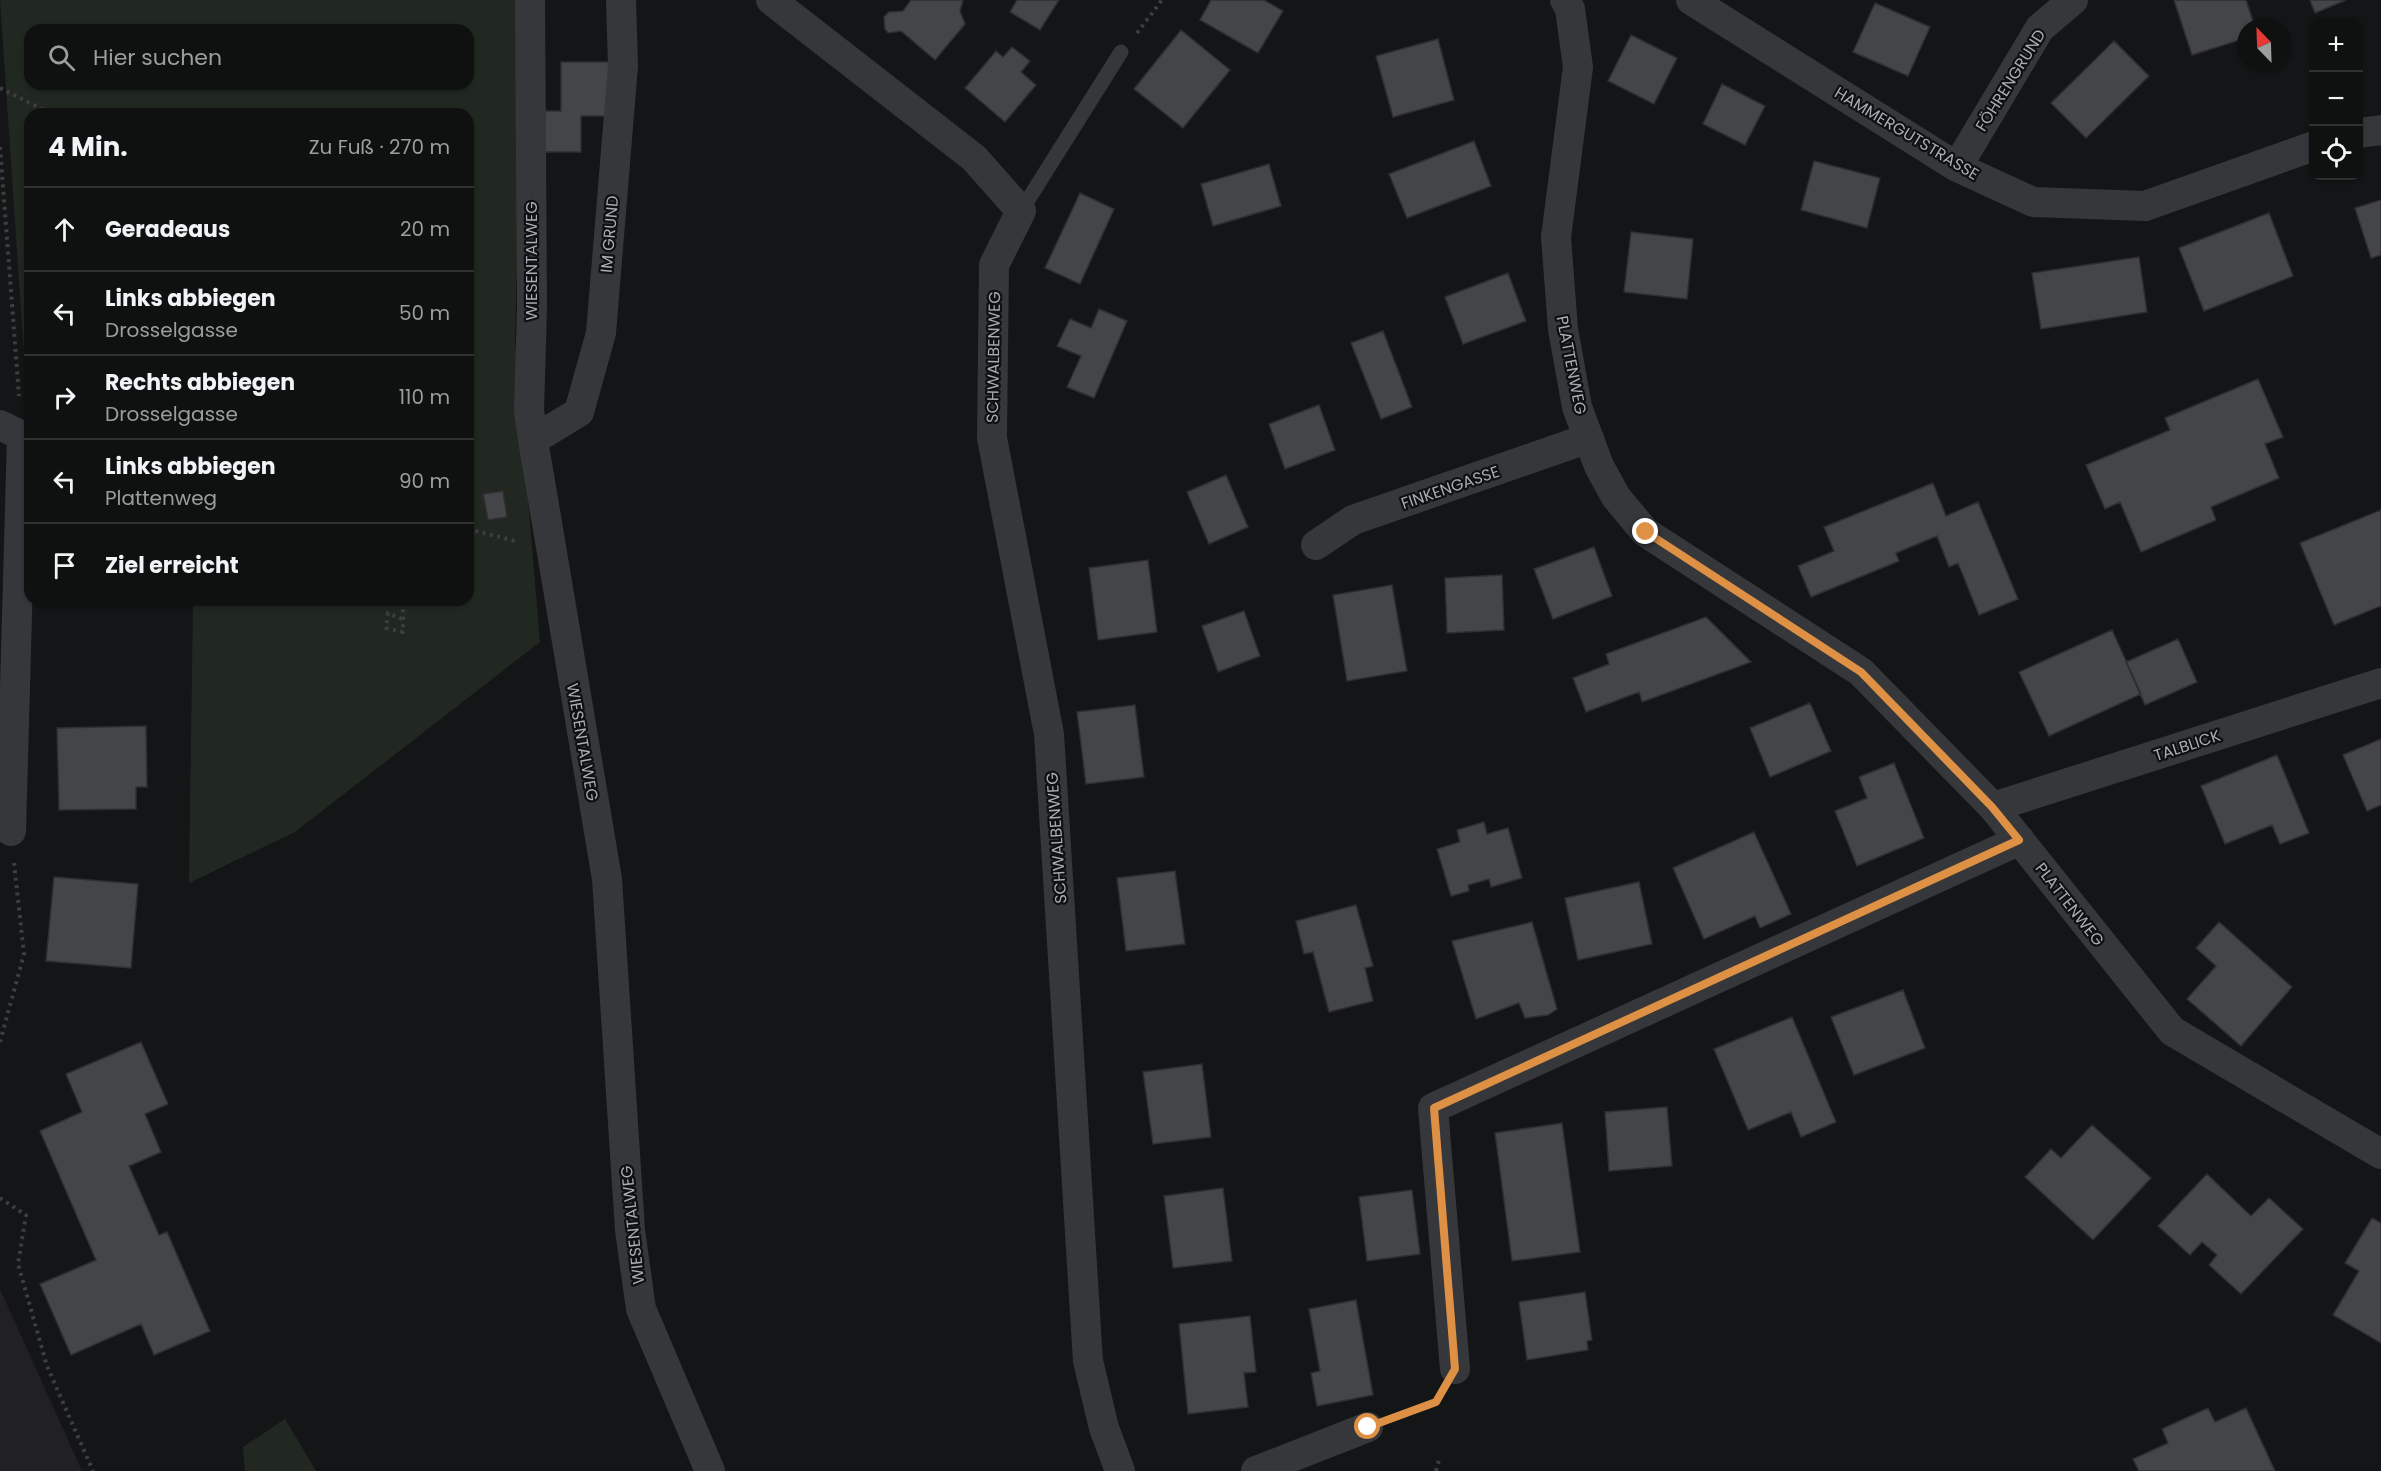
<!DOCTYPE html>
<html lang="de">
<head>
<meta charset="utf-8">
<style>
  body { margin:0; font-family:Poppins,sans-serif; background:#1d1e1e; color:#f1f3f6 }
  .controls { position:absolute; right:18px; top:18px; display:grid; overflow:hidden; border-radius:12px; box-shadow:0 2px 4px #0004 }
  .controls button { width:54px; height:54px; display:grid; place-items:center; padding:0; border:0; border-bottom:2px solid #2f3030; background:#0f1010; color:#f1f3f6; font:30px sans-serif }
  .compass { position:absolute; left:2237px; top:18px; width:54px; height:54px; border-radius:50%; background:#0f1010; box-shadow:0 2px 4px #0004; rotate:337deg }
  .stop { position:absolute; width:18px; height:18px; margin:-14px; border:4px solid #de9144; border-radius:50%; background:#fff }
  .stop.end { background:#de9144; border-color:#fff; box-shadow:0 2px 6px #0008 }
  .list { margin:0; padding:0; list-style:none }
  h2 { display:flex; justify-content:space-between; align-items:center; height:78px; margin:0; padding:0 24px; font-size:26px }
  h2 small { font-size:20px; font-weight:400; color:#9b9d9f }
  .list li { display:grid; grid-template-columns:39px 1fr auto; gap:18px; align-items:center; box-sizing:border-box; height:84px; padding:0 24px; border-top:2px solid #2f3030 }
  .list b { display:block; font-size:22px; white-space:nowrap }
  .list p { margin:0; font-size:20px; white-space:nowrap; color:#9b9d9f }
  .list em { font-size:20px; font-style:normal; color:#9b9d9f }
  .icon { flex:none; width:33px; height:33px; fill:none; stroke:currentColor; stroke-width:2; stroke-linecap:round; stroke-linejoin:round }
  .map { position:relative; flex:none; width:2381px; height:1471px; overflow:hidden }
  .search { position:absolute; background:#0f1010; box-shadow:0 2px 4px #0004; left:24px; top:24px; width:450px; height:66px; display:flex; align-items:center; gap:15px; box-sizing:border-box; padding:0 21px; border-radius:18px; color:#9b9d9f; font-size:22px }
  .panel { position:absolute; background:#0f1010; box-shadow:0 2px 4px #0004; left:24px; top:108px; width:450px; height:498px; border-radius:18px }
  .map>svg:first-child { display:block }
  .built { fill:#212123 }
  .green { fill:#212821; fill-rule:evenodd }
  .building { fill:#444549; stroke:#2f2f32; stroke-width:1.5 }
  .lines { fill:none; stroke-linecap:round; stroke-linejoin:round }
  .path { stroke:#3c3e41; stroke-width:4; stroke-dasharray:3 4.5; stroke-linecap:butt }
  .lane { stroke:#36373b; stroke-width:15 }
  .street { stroke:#36373b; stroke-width:30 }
  .route { stroke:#de9144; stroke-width:8 }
  .labels { text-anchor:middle; stroke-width:4.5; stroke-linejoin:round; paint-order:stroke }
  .street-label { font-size:16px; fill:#a8aeb5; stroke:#0f1011 }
</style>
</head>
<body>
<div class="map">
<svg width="2381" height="1471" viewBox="0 0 2381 1471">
  <rect width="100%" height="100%" fill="#141516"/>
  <path class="built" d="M0,1289L82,1471H0Z"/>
  <path class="green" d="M0,0H523L515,342L540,642L295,832L189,883L193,600H468V114H30V398H27ZM30,30H468V84H30Z
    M285,1419L316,1471H245L243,1447Z"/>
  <path class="building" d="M911,0H963L960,11L965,24L935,60L901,31L888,33L885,29L884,17L889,12L903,11Z
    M1017,0H1059L1040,30L1010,12Z
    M1211,0H1264L1283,11L1258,53L1200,20Z
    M2174,0H2246L2255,27H2246V38L2192,55Z
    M2310,0H2346L2315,13Z
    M1875,3L1930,27L1908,76L1853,52Z
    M1181,30L1230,70L1183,128L1134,89Z
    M1631,35L1677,58L1654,104L1608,81Z
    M1438,39L1454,100L1393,117L1376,56Z
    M2114,41L2149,76L2086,138L2051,103Z
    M1012,47L1030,61L1021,72L1036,85L1005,122L965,88L996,51L1003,57Z
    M561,62H610V116H581V152H544L545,111H561Z
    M1722,84L1765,106L1745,145L1703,124Z
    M1474,141L1491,186L1407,218L1389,174Z
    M1814,161L1880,178L1867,228L1801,210Z
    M1269,164L1281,206L1213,226L1201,184Z
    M1080,193L1114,209L1080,284L1045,268Z
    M2381,200V255L2371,258L2355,208Z
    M2269,213L2293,276L2204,311L2179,248Z
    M1631,232L1693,239L1687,299L1624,292Z
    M2139,257L2147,312L2041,329L2032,273Z
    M1508,273L1526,321L1463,344L1445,297Z
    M1099,309L1127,321L1094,398L1067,387L1081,356L1057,346L1070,319L1091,328Z
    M1383,331L1412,407L1381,419L1351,343Z
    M2258,379L2283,437L2265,444L2279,478L2211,507L2216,520L2141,552L2120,502L2105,509L2086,465L2170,430L2165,418Z
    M1319,405L1335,450L1285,469L1269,424Z
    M1226,475L1248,527L1209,544L1187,492Z
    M1933,483L1946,516L1978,502L2018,599L1979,615L1958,563L1949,567L1937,536L1896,553L1899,561L1811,597L1798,566L1834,551L1824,527Z
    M503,491L507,517L488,520L483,494Z
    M2381,510V606L2334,625L2300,543Z
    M1594,547L1612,596L1553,619L1534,569Z
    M1148,560L1157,632L1098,640L1089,568Z
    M1502,575L1504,630L1447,633L1445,578Z
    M1392,585L1407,671L1347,681L1333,595Z
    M1244,611L1260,656L1218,672L1202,626Z
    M1706,617L1751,662L1642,702L1639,692L1586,712L1573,678L1609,664L1606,654Z
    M2112,630L2141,694L2049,736L2019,672Z
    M2178,639L2197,682L2145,705L2126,662Z
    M1810,703L1831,751L1770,777L1750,728Z
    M1135,705L1144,777L1086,784L1077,712Z
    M146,726L147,787H136V809L59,810L57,728Z
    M2381,739V805L2367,811L2343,755Z
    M2277,755L2309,833L2280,844L2272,825L2225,844L2201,786Z
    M1894,763L1924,838L1857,866L1835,811L1867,798L1859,777Z
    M1484,822L1487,834L1508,828L1522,878L1491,887L1489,879L1468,885L1469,891L1451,896L1437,849L1460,842L1457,830Z
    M1754,832L1791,914L1760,928L1755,916L1704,939L1673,868Z
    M1175,871L1185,944L1126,951L1117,878Z
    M54,877L138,884L131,968L46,961Z
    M1639,882L1652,944L1578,960L1565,898Z
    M1356,905L1373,966L1365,968L1373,1001L1329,1012L1313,952L1304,954L1296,921Z
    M1532,922L1557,1009L1548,1015L1525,1018L1519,1003L1476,1019L1452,941Z
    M2219,922L2292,987L2241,1046L2187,999L2216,966L2196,948Z
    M1903,990L1925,1048L1854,1075L1831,1017Z
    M1792,1017L1836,1122L1801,1137L1791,1112L1748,1130L1714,1049Z
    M141,1042L168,1104L145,1114L161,1152L129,1166L159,1235L167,1232L210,1331L154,1355L141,1324L71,1355L40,1284L96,1260L40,1131L82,1112L66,1074Z
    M1202,1064L1211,1137L1153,1144L1143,1072Z
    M1667,1107L1672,1166L1609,1171L1605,1112Z
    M1562,1123L1580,1252L1512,1261L1495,1133Z
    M2092,1125L2151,1178L2093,1240L2025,1177L2051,1149L2061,1158Z
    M2207,1174L2251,1216L2269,1198L2303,1229L2241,1294L2209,1265L2217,1255L2202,1242L2190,1255L2158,1226Z
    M1223,1188L1232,1261L1173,1268L1164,1196Z
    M1412,1190L1420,1254L1367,1261L1359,1197Z
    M2372,1218L2381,1223V1343L2333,1315L2359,1271L2345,1263Z
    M1585,1292L1592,1340L1587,1341L1588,1350L1527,1360L1519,1302Z
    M1356,1300L1373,1395L1317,1406L1311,1373L1320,1371L1309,1309Z
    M1250,1316L1256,1372L1244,1373L1248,1407L1188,1414L1179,1324Z
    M2208,1408L2215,1422L2246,1408L2275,1471H2139L2133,1459L2168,1443L2162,1429Z"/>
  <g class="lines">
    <path class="path" d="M1137,33L1162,0
      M0,88L52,114
      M0,147L19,396
      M468,529L515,541
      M402,619L388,613L386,628L403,632V600
      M0,1042L24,954L14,863
      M0,1198L26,1215L18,1264L47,1366L93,1471
      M1399,1415L1436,1402L1438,1398
      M1436,1471L1439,1460"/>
    <path class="lane" d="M1021,211L1121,52"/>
    <path class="street" d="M530,0L532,308L529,410L533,440L607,879L630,1230L641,1309L710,1471
      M771,0L974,158L1021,211L994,265L992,438L1049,734L1088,1361L1104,1428L1120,1471
      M1565,0L1570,9L1578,67L1556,237L1563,329L1577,407L1599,466L1616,497L1645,532L1861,672L1993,807L2172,1031L2381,1154
      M1691,0L1957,167L2033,202L2145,206L2314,146
      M2358,133L2381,130
      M1957,167L2040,28L2073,0
      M0,425L22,436L11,831L0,825
      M533,440L579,412L601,333L623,66L621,0
      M1316,545L1353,520L1589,438
      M1993,807L2381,683
      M1455,1369L1433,1108L2020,840
      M1256,1471L1368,1427"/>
  </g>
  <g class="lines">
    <path class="route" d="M1368,1427L1436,1402L1455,1369L1434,1108L2019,840L1992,807L1861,672L1646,532"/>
  </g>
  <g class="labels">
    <g class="street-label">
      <text transform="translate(2010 80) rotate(-58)" y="6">FÖHRENGRUND</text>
      <text transform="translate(1907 133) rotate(31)" y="6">HAMMERGUTSTRASSE</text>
      <text transform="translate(609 234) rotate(-85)" y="6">IM GRUND</text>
      <text transform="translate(531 261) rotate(-90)" y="6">WIESENTALWEG</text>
      <text transform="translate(993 357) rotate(-89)" y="6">SCHWALBENWEG</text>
      <text transform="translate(1572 365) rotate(79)" y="6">PLATTENWEG</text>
      <text transform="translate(1450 487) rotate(-19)" y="6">FINKENGASSE</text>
      <text transform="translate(583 742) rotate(80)" y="6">WIESENTALWEG</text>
      <text transform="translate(2187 745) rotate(-18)" y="6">TALBLICK</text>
      <text transform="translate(1056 838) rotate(-94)" y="6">SCHWALBENWEG</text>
      <text transform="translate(2070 904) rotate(52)" y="6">PLATTENWEG</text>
      <text transform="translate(632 1225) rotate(-96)" y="6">WIESENTALWEG</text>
    </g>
  </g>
</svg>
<div class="controls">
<button>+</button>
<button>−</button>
<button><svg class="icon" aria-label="locate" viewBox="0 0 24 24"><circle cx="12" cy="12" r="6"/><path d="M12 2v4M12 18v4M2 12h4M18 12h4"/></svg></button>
</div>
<svg class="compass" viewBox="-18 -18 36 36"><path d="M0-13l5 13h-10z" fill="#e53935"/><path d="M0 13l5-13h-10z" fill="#9b9d9f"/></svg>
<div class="stop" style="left:1368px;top:1427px"></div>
<div class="stop end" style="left:1646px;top:532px"></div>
<div class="search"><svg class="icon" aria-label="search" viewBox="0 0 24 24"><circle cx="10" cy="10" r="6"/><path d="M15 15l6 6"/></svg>Hier suchen</div>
<section class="panel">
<h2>4 Min.<small>Zu Fuß · 270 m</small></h2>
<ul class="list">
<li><svg class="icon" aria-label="ahead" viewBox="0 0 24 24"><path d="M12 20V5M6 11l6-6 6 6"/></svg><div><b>Geradeaus</b></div><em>20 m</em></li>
<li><svg class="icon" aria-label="left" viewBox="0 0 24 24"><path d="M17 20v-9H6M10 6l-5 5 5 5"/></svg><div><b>Links abbiegen</b><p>Drosselgasse</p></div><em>50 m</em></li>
<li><svg class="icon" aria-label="right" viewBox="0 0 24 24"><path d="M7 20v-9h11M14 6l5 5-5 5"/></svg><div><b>Rechts abbiegen</b><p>Drosselgasse</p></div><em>110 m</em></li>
<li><svg class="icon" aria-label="left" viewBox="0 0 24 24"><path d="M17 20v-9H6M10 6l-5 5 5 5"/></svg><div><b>Links abbiegen</b><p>Plattenweg</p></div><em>90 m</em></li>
<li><svg class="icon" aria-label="arrive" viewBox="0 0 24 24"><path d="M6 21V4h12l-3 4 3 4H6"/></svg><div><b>Ziel erreicht</b></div></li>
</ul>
</section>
</div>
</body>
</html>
